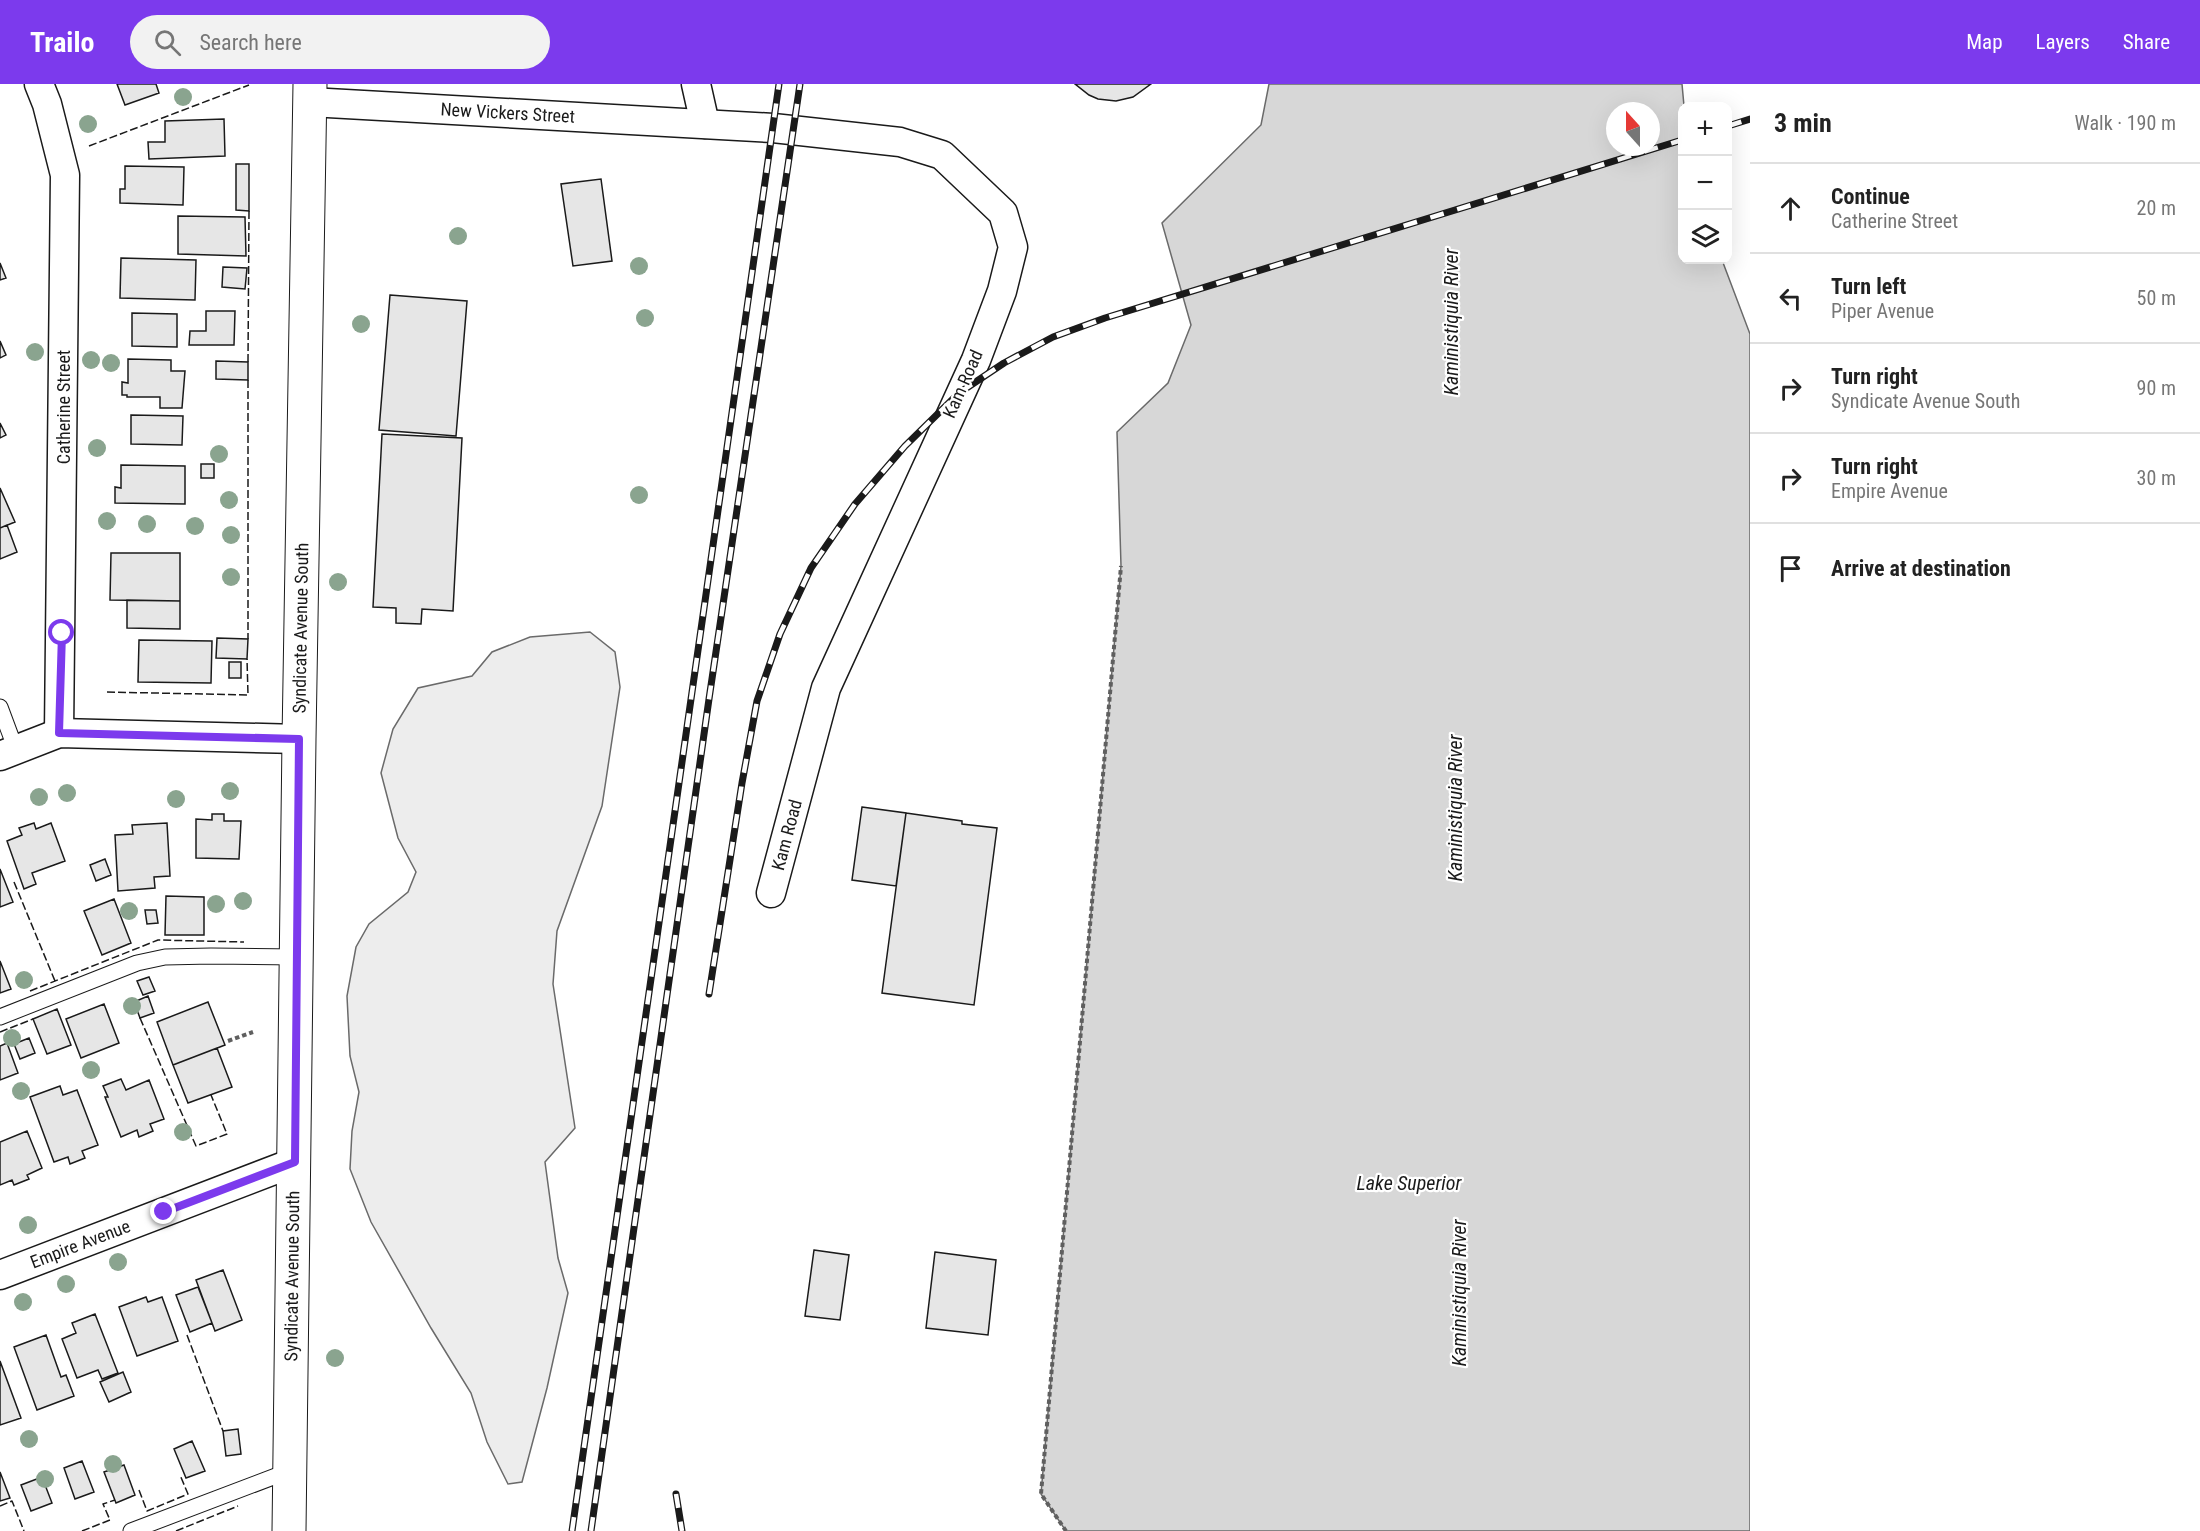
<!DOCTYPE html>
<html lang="en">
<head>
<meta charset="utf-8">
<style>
  body { margin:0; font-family:"Roboto Condensed",sans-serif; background:#f2f2f2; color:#222 }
  .controls { position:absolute; right:18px; top:18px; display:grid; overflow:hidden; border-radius:12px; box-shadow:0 6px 24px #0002 }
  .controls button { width:54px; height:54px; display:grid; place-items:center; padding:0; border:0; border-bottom:2px solid #e0e0e0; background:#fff; color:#222; font:30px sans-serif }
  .compass { position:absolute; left:1606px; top:18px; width:54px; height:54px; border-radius:50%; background:#fff; box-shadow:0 6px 24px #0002; rotate:339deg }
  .stop { position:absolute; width:18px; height:18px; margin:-14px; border:4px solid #7c3aed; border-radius:50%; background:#fff }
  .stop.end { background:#7c3aed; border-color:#fff; box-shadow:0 2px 6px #0008 }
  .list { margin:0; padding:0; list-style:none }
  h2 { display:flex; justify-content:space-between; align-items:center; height:78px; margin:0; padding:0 24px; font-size:26px }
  h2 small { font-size:20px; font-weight:400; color:#767676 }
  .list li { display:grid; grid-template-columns:39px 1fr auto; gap:18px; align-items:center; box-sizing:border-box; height:90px; padding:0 24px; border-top:2px solid #e0e0e0 }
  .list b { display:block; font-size:22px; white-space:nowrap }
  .list p { margin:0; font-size:20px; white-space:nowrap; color:#767676 }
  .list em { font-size:20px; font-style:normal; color:#767676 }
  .icon { flex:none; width:33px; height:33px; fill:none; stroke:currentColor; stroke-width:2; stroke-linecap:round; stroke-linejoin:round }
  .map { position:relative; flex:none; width:1750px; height:1447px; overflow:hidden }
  header { display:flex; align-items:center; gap:36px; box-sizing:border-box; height:84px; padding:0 30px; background:#7c3aed; color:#fff }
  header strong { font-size:28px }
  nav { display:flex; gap:33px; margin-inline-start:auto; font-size:21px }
  .search { width:420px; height:54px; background:#f2f2f2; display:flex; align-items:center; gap:15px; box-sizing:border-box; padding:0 21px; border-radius:33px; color:#767676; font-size:22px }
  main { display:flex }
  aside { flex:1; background:#fff }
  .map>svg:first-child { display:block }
  .built { fill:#ededed; stroke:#6a6a6a; stroke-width:1.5 }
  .water { fill:#d7d7d7; stroke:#6a6a6a; stroke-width:1.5; fill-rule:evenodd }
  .building { fill:#e6e6e6; stroke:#1a1a1a; stroke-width:1.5 }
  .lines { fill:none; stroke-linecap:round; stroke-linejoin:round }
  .lane-casing { stroke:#1a1a1a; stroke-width:17 }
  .street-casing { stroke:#1a1a1a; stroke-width:31 }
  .secondary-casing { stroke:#1a1a1a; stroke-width:35 }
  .path { stroke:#5f5f5f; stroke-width:4; stroke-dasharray:4.5 3; stroke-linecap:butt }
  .lane { stroke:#fff; stroke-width:15 }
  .street { stroke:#fff; stroke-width:28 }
  .secondary { stroke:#fff; stroke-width:33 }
  .rail-casing { stroke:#1a1a1a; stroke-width:7 }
  .rail { stroke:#fff; stroke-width:4.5; stroke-dasharray:14; stroke-linecap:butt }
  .fence { stroke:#1a1a1a; stroke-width:1.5; stroke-dasharray:8 3; stroke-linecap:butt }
  .tree { fill:#8aa48f }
  .route { stroke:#7c3aed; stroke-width:8 }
  .labels { text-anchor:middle; stroke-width:4.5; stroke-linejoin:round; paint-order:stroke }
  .street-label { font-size:18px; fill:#1a1a1a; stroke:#fff }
  .water-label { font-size:20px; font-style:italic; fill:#1a1a1a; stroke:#fff }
</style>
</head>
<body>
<header>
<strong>Trailo</strong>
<div class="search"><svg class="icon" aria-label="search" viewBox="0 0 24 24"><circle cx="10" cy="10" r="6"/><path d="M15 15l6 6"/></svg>Search here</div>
<nav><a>Map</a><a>Layers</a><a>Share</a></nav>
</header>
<main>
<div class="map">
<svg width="1750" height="1447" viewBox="0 0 1750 1447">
  <rect width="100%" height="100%" fill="#fff"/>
  <path class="built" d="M590,548L615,568L620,603L602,722L557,847L553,900L575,1044L545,1078L558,1174L568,1209L547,1304L522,1398L508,1400L487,1358L471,1309L431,1244L371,1138L350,1085L352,1047L359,1008L350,972L347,912L356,863L369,840L408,808L416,788L398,754L381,689L393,645L418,604L472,592L492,568L530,553Z"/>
  <path class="water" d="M1269,0H1682L1684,22H1682V176H1722L1750,250V1447H1066L1041,1410L1121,482L1117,348L1168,299L1191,241L1162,139L1261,41ZM1615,27H1651V63H1615Z"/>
  <path class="building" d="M117,0H156L159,9L125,21Z
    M1151,0L1133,13L1116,17L1098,15L1089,11L1075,0Z
    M224,35L225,72L149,75L148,58H165V37Z
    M236,80H249V127L236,126Z
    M125,82L184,83L183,121L120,119V105H125Z
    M601,95L612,177L573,182L561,100Z
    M178,132L245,133L246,172L178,170Z
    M121,174L196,176L195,216L120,214Z
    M0,179L6,194L0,196Z
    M223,183L247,184L245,205L222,203Z
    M390,211L467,217L456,352L379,346Z
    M206,227H235L234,261H189L190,247H206Z
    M132,229L177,230V263L132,262Z
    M0,257L6,271L0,274Z
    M128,275L171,276V287H185L182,324H160V313H127V311H122V298L128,299Z
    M216,277L248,278V296L216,295Z
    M131,331L183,332L182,361L131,360Z
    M0,339L6,351L0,354Z
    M382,350L462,354L453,527L422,525L421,540L396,539V524L373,523Z
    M201,380H214V394H201Z
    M121,381L185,382V420L115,419V403L121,404Z
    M0,404L15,438L0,444Z
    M7,441L17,468L0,475V444Z
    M111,469H180V517L110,516Z
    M127,516L180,517V545L127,544Z
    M217,554L248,555L247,575L216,574Z
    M139,556L212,557L211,599L138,598Z
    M229,578H241V594H229Z
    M862,723L906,729L896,802L852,796Z
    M906,729L962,737V740L997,744L974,921L882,909Z
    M212,730H224V737H241L239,775L196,774V735L212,736Z
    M34,739L36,745L51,739L65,777L32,789L36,800L24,805L7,757L22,751L19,744Z
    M167,739L170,792L154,793L155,804L118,807L115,751L133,750L132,741Z
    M105,775L111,791L96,797L90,781Z
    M0,785L13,818L0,823Z
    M166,812L204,813V851H165Z
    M114,815L131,859L102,871L84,827Z
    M145,826H156L158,839L147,840Z
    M0,877L11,905L0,909Z
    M149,893L155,907L143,911L137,897Z
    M148,912L154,929L140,934L134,918Z
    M208,918L225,961L173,981L157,938Z
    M104,920L119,959L81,974L66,935Z
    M57,925L71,961L47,970L33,935Z
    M29,954L35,969L20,975L14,960Z
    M7,959L18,989L0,996V962Z
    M217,964L232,1003L188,1019L173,981Z
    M121,995L126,1006L149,996L164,1035L150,1040L153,1047L139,1053L137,1046L121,1053L105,1013H108L103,1002Z
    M60,1002L63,1011L77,1006L98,1061L82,1067L85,1074L70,1080L68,1073L54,1078L30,1013Z
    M27,1047L42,1084L27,1091L29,1095L14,1101L12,1096L0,1101V1058Z
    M814,1166L849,1171L840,1236L805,1232Z
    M935,1168L996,1176L988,1251L926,1244Z
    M223,1186L242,1236L215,1247L196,1196Z
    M198,1203L212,1239L190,1248L176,1211Z
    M146,1213L148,1218L162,1213L178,1257L137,1272L119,1223Z
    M95,1230L118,1289L102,1295L98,1286L77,1294L62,1255L76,1249L72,1239Z
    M46,1251L61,1293L66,1291L74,1312L37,1326L14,1263Z
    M0,1277L21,1334L0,1341Z
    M123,1288L131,1308L109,1318L100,1298Z
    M238,1345L241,1370L226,1372L223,1347Z
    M192,1357L205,1387L186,1394L174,1365Z
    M82,1377L94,1408L75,1415L64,1384Z
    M124,1381L135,1411L116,1419L104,1388Z
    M0,1388L10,1414L0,1417Z
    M42,1393L52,1419L31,1427L21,1401Z"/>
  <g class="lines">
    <defs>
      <path id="lane" d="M0,623L16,666
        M0,933L137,879L165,873L211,872L297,873
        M131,1447L289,1387"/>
      <g id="street">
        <path d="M39,0L47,20L65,91L59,649"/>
        <path d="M696,0L705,40"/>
        <path id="s1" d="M310,18L773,44L900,58L942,71L1003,129L1013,163L1002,207L976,276L826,604L771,809"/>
        <path d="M0,672L59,649L299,655"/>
        <path id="s2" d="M0,1191L295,1078"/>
      </g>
      <g id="secondary">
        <path id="s3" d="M289,1447L299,655L310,0"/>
      </g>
    </defs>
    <use href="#lane" class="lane-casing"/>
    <use href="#street" class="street-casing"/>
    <use href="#secondary" class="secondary-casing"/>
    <path class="path" d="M228,957L253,948
      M1066,1447L1041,1410L1121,482"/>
    <use href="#lane" class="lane"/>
    <use href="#street" class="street"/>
    <use href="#secondary" class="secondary"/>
    <defs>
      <path id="rail" d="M1728,42L1750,35
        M709,910L742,699L757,617L780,550L811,484L855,420L905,362L959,309L1004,279L1053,253L1105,234L1682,56
        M676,1410L682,1447
        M572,1447L779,0
        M591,1447L709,615L800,0"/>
    </defs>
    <use href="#rail" class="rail-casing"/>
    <use href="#rail" class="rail"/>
    <path class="fence" d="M89,62L249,1
      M248,278L249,127
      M248,296V555
      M107,608L248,611L247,575
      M14,798L55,897
      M30,907L158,856L244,858
      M140,934L196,1062L227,1050L211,1011
      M0,948L33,935
      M187,1251L223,1347
      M139,1406L147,1427L188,1410L180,1391
      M0,1422L12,1417L24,1447
      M82,1447L110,1436L103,1420L115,1416
      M176,1447L238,1422"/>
  </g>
  <g class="tree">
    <circle cx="183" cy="13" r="9"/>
    <circle cx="88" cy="40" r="9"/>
    <circle cx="458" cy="152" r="9"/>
    <circle cx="639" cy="182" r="9"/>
    <circle cx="645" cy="234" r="9"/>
    <circle cx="361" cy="240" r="9"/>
    <circle cx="35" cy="268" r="9"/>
    <circle cx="91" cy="276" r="9"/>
    <circle cx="111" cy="279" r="9"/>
    <circle cx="97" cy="364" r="9"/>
    <circle cx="219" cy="370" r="9"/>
    <circle cx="639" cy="411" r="9"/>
    <circle cx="229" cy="416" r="9"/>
    <circle cx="107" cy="437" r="9"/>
    <circle cx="147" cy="440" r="9"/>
    <circle cx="195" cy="442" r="9"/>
    <circle cx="231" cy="451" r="9"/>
    <circle cx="231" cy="493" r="9"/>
    <circle cx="338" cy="498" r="9"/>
    <circle cx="230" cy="707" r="9"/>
    <circle cx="67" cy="709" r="9"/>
    <circle cx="39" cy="713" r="9"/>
    <circle cx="176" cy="715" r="9"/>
    <circle cx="243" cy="817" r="9"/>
    <circle cx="216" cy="820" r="9"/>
    <circle cx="129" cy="827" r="9"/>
    <circle cx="24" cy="896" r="9"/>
    <circle cx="132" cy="922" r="9"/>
    <circle cx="12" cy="954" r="9"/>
    <circle cx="91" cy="986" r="9"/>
    <circle cx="21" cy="1007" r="9"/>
    <circle cx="183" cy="1048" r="9"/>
    <circle cx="28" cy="1141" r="9"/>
    <circle cx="118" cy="1178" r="9"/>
    <circle cx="66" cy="1200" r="9"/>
    <circle cx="23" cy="1218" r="9"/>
    <circle cx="335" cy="1274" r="9"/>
    <circle cx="29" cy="1355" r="9"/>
    <circle cx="113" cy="1380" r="9"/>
    <circle cx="45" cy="1395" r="9"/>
  </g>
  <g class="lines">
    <path class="route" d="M62,549L59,649L299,655L295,1078L164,1128"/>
  </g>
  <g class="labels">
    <g class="street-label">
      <text dy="6" stroke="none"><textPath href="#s1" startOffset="198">New Vickers Street</textPath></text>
      <text transform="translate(963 300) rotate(-66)" y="6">Kam Road</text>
      <text transform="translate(64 323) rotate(-90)" y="6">Catherine Street</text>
      <text dy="6" stroke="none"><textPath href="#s3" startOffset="903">Syndicate Avenue South</textPath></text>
      <text transform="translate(787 751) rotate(-75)" y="6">Kam Road</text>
      <text dy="6" stroke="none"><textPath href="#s2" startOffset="86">Empire Avenue</textPath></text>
      <text dy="6" stroke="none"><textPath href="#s3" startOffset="255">Syndicate Avenue South</textPath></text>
    </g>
    <g class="water-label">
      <text transform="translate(1451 238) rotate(-90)" y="7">Kaministiquia River</text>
      <text transform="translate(1455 724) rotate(-90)" y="7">Kaministiquia River</text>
      <text x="1409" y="1106">Lake Superior</text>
      <text transform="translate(1459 1209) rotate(-90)" y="7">Kaministiquia River</text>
    </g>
  </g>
</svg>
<div class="controls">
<button>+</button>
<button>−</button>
<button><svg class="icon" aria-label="layers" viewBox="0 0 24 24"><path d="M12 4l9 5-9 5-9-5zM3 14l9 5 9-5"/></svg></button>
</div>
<svg class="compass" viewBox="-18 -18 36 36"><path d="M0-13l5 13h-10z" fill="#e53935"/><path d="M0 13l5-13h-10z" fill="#767676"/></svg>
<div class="stop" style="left:62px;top:549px"></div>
<div class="stop end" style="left:164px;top:1128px"></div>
</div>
<aside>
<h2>3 min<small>Walk · 190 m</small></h2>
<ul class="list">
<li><svg class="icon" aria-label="ahead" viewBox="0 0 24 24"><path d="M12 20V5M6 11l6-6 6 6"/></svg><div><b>Continue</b><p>Catherine Street</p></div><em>20 m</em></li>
<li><svg class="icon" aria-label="left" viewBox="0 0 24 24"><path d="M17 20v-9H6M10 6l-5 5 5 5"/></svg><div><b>Turn left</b><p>Piper Avenue</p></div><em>50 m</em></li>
<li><svg class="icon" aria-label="right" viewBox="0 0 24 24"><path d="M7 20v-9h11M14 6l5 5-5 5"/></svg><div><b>Turn right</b><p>Syndicate Avenue South</p></div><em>90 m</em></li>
<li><svg class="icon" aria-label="right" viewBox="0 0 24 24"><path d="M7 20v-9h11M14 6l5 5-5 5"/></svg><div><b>Turn right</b><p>Empire Avenue</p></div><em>30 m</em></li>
<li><svg class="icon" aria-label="arrive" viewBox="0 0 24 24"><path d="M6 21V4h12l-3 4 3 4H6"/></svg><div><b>Arrive at destination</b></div></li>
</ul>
</aside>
</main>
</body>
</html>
